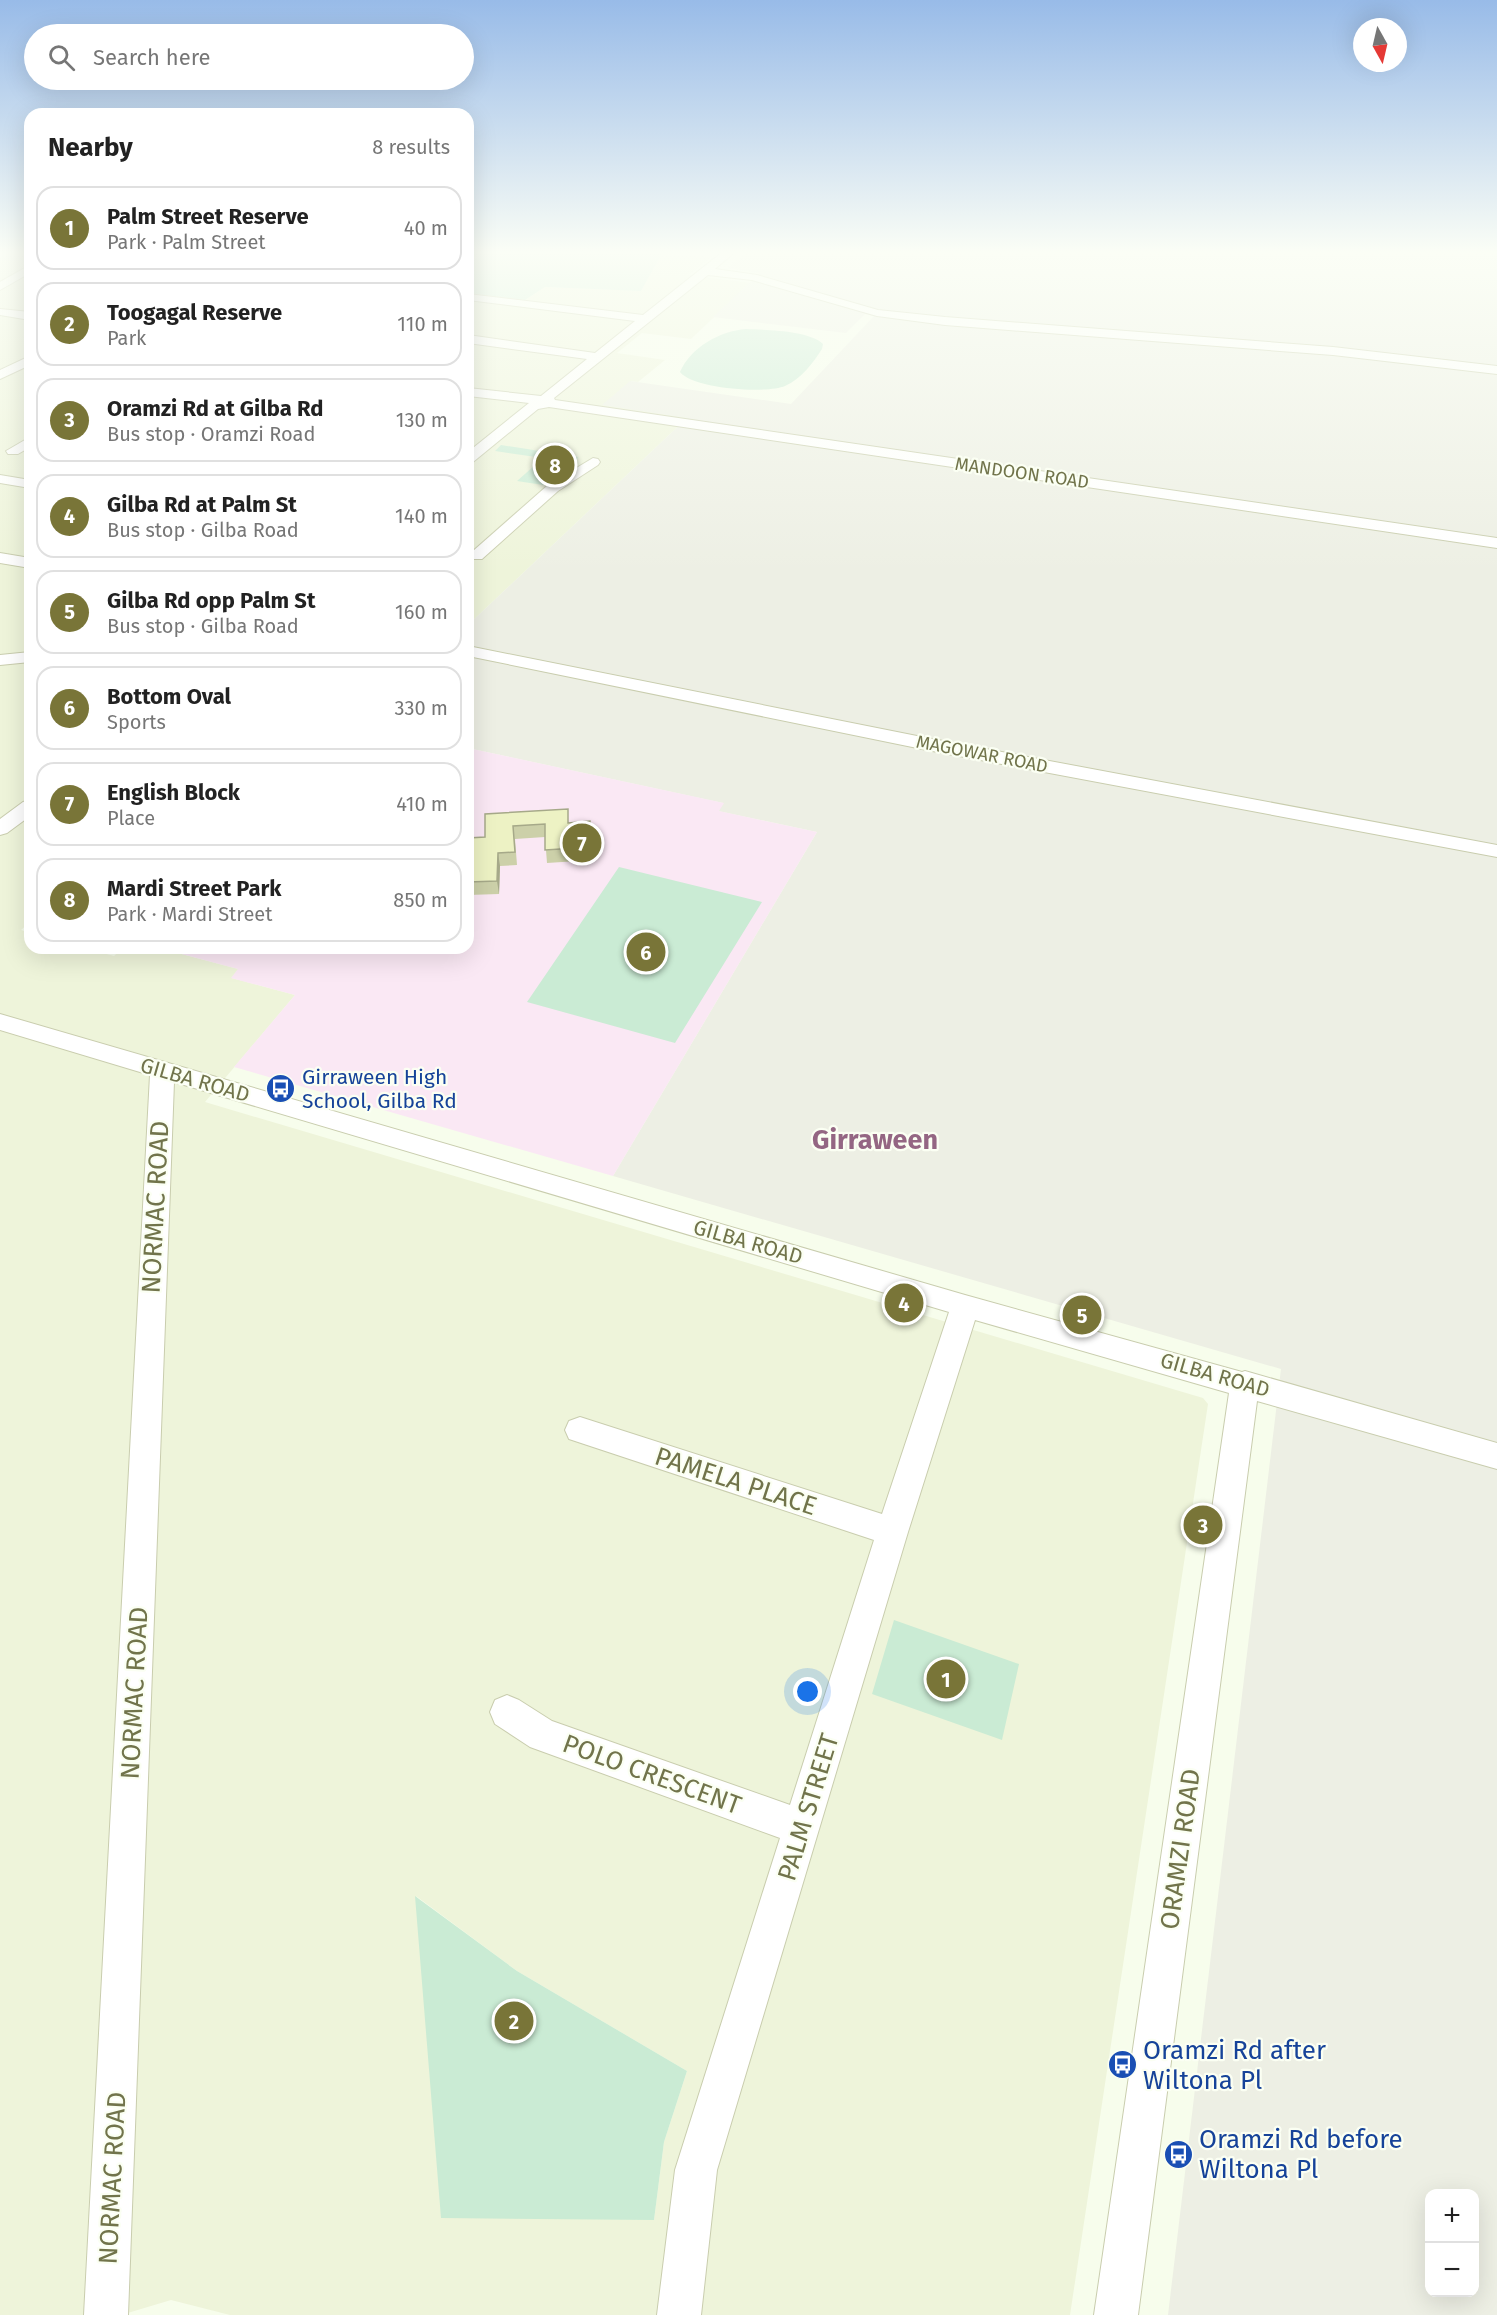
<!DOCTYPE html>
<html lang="en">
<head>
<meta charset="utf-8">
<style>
  body { margin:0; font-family:"Fira Sans",sans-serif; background:#f2f2f2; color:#222 }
  .controls { position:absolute; right:18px; bottom:18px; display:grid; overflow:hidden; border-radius:12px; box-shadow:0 6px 24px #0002 }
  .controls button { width:54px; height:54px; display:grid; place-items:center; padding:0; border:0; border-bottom:2px solid #e0e0e0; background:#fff; color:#222; font:30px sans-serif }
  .compass { position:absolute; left:1353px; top:18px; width:54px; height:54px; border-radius:50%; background:#fff; box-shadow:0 6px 24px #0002; rotate:172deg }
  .you { position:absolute; left:808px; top:1692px; width:21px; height:21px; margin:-15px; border:4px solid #fff; border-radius:50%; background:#1a73e8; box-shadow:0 0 0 9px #1a73e833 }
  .badge { display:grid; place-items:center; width:39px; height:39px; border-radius:50%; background:#797538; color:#fff; font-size:20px; font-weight:700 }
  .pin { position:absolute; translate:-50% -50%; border:3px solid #fff; box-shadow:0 2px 6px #0006 }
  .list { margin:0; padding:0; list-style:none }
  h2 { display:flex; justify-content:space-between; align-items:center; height:78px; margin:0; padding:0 24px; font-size:26px }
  h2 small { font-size:20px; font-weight:400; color:#767676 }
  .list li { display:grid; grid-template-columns:39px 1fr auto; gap:18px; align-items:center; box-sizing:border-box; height:84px; margin:0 12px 12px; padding:0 12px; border:2px solid #e0e0e0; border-radius:18px }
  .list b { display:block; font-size:22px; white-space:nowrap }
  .list p { margin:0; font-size:20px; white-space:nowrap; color:#767676 }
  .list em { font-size:20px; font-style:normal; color:#767676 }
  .icon { flex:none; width:33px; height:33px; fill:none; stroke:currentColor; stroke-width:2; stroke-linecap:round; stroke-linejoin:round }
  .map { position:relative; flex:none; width:1497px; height:2315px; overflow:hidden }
  .search { position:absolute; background:#fff; box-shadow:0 6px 24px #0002; left:24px; top:24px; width:450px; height:66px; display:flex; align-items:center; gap:15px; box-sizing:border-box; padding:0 21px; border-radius:33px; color:#767676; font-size:22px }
  .panel { position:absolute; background:#fff; box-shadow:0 6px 24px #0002; left:24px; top:108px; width:450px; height:846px; border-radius:18px }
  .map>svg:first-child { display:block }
  .residential { fill:#eef4da; fill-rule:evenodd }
  .industrial { fill:#edefe4; fill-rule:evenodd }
  .education { fill:#fae8f4 }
  .green { fill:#caebd4 }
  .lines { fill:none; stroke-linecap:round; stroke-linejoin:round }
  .minor-casing { stroke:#c9cdae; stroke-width:2 }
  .minor { fill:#fff; fill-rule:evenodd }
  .wall { fill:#ccd0a9 }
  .shaded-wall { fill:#a6a989 }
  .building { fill:#edf2c4; stroke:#a6a989; stroke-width:1.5 }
  .labels { text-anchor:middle; stroke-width:4.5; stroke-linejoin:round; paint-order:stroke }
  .far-street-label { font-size:18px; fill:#71744b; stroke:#fbfff3 }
  .transit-label { font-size:21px; fill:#164399; stroke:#fbfff3; text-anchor:start }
  .street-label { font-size:21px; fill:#71744b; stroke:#fbfff3 }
  .near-street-label { font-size:26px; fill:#71744b; stroke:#fbfff3 }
  .near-transit-label { font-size:26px; fill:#164399; stroke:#fbfff3; text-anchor:start }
  .district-label { font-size:27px; font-weight:bold; fill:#946683; stroke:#fbfff3 }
</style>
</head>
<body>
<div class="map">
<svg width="1497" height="2315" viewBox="0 0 1497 2315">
  <rect width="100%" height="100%" fill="#f7fdec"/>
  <path class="residential" d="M14,250H30V922L21,930L30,933V948H84L114,956L123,948H159L238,969L232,978L295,995L205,1102L1203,1398L1208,1404L1070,2315H230L171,2300L121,2315H0V258ZM416,1896L517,1971L687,2071L664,2142L654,2220Z
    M662,254L711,257L689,275L750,283L691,339L642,333L617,353L665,360L638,382L630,381L688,417L468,625V293L525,300L545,287L641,291Z"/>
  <path class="industrial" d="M748,250H1478L1497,252V2315H1168L1281,1369L613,1176L817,832L718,811L723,803L468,748V625L687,418L602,405L630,381L791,404L874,316L865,314L846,333L713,317L760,273L728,268ZM1430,2194H1474V2292H1430Z"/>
  <path class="education" d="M468,748L724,803L719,811L817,832L613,1176L234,1067L295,995L231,978L238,969L159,948H468Z"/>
  <path class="green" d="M468,250H664L641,291L545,287L525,300L468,293V267L477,257L468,255Z
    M746,329C765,330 809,330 823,344L822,349C813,363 801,379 785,386C766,394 693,389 680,372C691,347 720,331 746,329Z
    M501,445L578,457L574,466L543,485L517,481L543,458L495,451Z
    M619,867L762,902L675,1043L527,1002Z
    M894,1620L1019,1664L1002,1740L872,1694Z
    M415,1896L517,1971L687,2071L664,2142L654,2220L441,2218Z"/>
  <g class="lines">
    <defs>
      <path id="minor" d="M725,250H737L715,269L757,275L878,310L945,317L1333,347L1497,366V374L1333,355L945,325L877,316L752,280L708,275L554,398L555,400L1497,538V548L549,407L538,409L473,462L468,463V452L529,403L468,396V388L541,396L587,359L468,343V335L595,353L635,321L468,300V294L643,315Z
        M30,265V273L0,290V282Z
        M0,309L30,312V320L0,315Z
        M30,356V365L0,379V370Z
        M30,437V447L18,454H8L6,451Z
        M593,458L598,459L600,462L598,465L558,491L482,559H468V549L473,551L548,485Z
        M0,475L30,480V488L0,483Z
        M0,553L30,558V568L0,563Z
        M468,646L927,738L1497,845V857L927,750L468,656Z
        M30,652V662L0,665V655Z
        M30,800V816L7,833L0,835V819L23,802Z
        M0,1014L965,1295L1242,1372L1245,1371L1497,1443V1469L1257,1401L1138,2315H1094L1229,1393L975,1320L908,1532L717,2170L701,2315H657L675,2170L780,1838L530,1747L495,1724L490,1712L495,1700L507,1695L519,1700L552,1721L790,1805L874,1540L569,1439L565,1430L569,1421L580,1417L882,1514L949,1312L174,1082L128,2315H84L150,1075L0,1030Z"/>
    </defs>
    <use href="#minor" class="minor-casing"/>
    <use href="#minor" class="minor"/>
  </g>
  <path class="wall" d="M485,814L569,823L590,821L593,860L547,863L545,837L515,839L517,865L500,866L499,894L468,895V838L485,837Z
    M412,948H447L413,950Z"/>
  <path class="shaded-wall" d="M498,853L500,866L499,894L497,881Z"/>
  <path class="building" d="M568,809V823L590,821L592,847L545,850V824L513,826L515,852L498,853L497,881L468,882V838L485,837V814Z"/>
  <linearGradient id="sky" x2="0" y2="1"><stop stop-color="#98bbe8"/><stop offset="0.44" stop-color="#fbfef6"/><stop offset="1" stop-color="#fbfef6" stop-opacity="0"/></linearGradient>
  <rect width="1497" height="574" fill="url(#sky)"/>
  <defs>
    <symbol id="bus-disc" viewBox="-11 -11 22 22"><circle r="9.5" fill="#1a4fb4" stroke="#fbfff3"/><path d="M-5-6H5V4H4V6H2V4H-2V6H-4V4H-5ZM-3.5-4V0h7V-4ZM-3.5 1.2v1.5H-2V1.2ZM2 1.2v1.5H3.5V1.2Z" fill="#fff"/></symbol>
  </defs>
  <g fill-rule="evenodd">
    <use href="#bus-disc" x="264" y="1072" width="33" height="33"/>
    <use href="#bus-disc" x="1106" y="2048" width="33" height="33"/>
    <use href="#bus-disc" x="1162" y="2138" width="33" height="33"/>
  </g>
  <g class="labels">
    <g class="far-street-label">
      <text transform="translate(1022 473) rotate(8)" y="6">MANDOON ROAD</text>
      <text transform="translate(982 754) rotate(11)" y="6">MAGOWAR ROAD</text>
    </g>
    <g class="transit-label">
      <text x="302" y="1084">Girraween High<tspan x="302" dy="24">School, Gilba Rd</tspan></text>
    </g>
    <g class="street-label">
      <text transform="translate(195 1080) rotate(16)" y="7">GILBA ROAD</text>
      <text transform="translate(748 1242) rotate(16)" y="7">GILBA ROAD</text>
      <text transform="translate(1215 1375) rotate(16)" y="7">GILBA ROAD</text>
    </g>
    <g class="near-street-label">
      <text transform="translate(155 1207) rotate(-87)" y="9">NORMAC ROAD</text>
      <text transform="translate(736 1481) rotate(18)" y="9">PAMELA PLACE</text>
      <text transform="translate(134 1693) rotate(-87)" y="9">NORMAC ROAD</text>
      <text transform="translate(652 1774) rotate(20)" y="9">POLO CRESCENT</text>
      <text transform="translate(808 1807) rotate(-73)" y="9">PALM STREET</text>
      <text transform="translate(1180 1849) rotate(-82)" y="9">ORAMZI ROAD</text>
      <text transform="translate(112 2178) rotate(-87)" y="9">NORMAC ROAD</text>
    </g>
    <g class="near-transit-label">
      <text x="1143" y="2059">Oramzi Rd after<tspan x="1143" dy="30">Wiltona Pl</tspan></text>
      <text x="1199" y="2148">Oramzi Rd before<tspan x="1199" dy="30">Wiltona Pl</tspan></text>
    </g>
    <g class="district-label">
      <text x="875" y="1149">Girraween</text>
    </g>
  </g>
</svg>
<div class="controls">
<button>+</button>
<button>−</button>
</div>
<svg class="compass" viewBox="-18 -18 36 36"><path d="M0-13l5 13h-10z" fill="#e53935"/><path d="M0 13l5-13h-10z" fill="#767676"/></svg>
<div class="you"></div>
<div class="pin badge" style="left:946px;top:1679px">1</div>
<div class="pin badge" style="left:514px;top:2021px">2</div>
<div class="pin badge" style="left:1203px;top:1525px">3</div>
<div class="pin badge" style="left:904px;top:1303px">4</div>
<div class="pin badge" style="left:1082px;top:1315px">5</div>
<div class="pin badge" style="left:646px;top:952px">6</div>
<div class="pin badge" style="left:582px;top:843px">7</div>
<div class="pin badge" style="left:555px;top:465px">8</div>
<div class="search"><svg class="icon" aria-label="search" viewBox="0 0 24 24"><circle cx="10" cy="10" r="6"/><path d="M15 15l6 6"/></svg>Search here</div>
<section class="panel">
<h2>Nearby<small>8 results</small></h2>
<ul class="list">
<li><span class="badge">1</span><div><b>Palm Street Reserve</b><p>Park · Palm Street</p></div><em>40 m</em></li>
<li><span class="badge">2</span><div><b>Toogagal Reserve</b><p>Park</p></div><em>110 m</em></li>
<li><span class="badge">3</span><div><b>Oramzi Rd at Gilba Rd</b><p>Bus stop · Oramzi Road</p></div><em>130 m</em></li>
<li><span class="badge">4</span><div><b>Gilba Rd at Palm St</b><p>Bus stop · Gilba Road</p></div><em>140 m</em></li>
<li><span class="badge">5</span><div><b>Gilba Rd opp Palm St</b><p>Bus stop · Gilba Road</p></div><em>160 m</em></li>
<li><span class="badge">6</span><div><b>Bottom Oval</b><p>Sports</p></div><em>330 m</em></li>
<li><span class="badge">7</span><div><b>English Block</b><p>Place</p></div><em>410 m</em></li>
<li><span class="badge">8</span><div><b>Mardi Street Park</b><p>Park · Mardi Street</p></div><em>850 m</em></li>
</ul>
</section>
</div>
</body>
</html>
